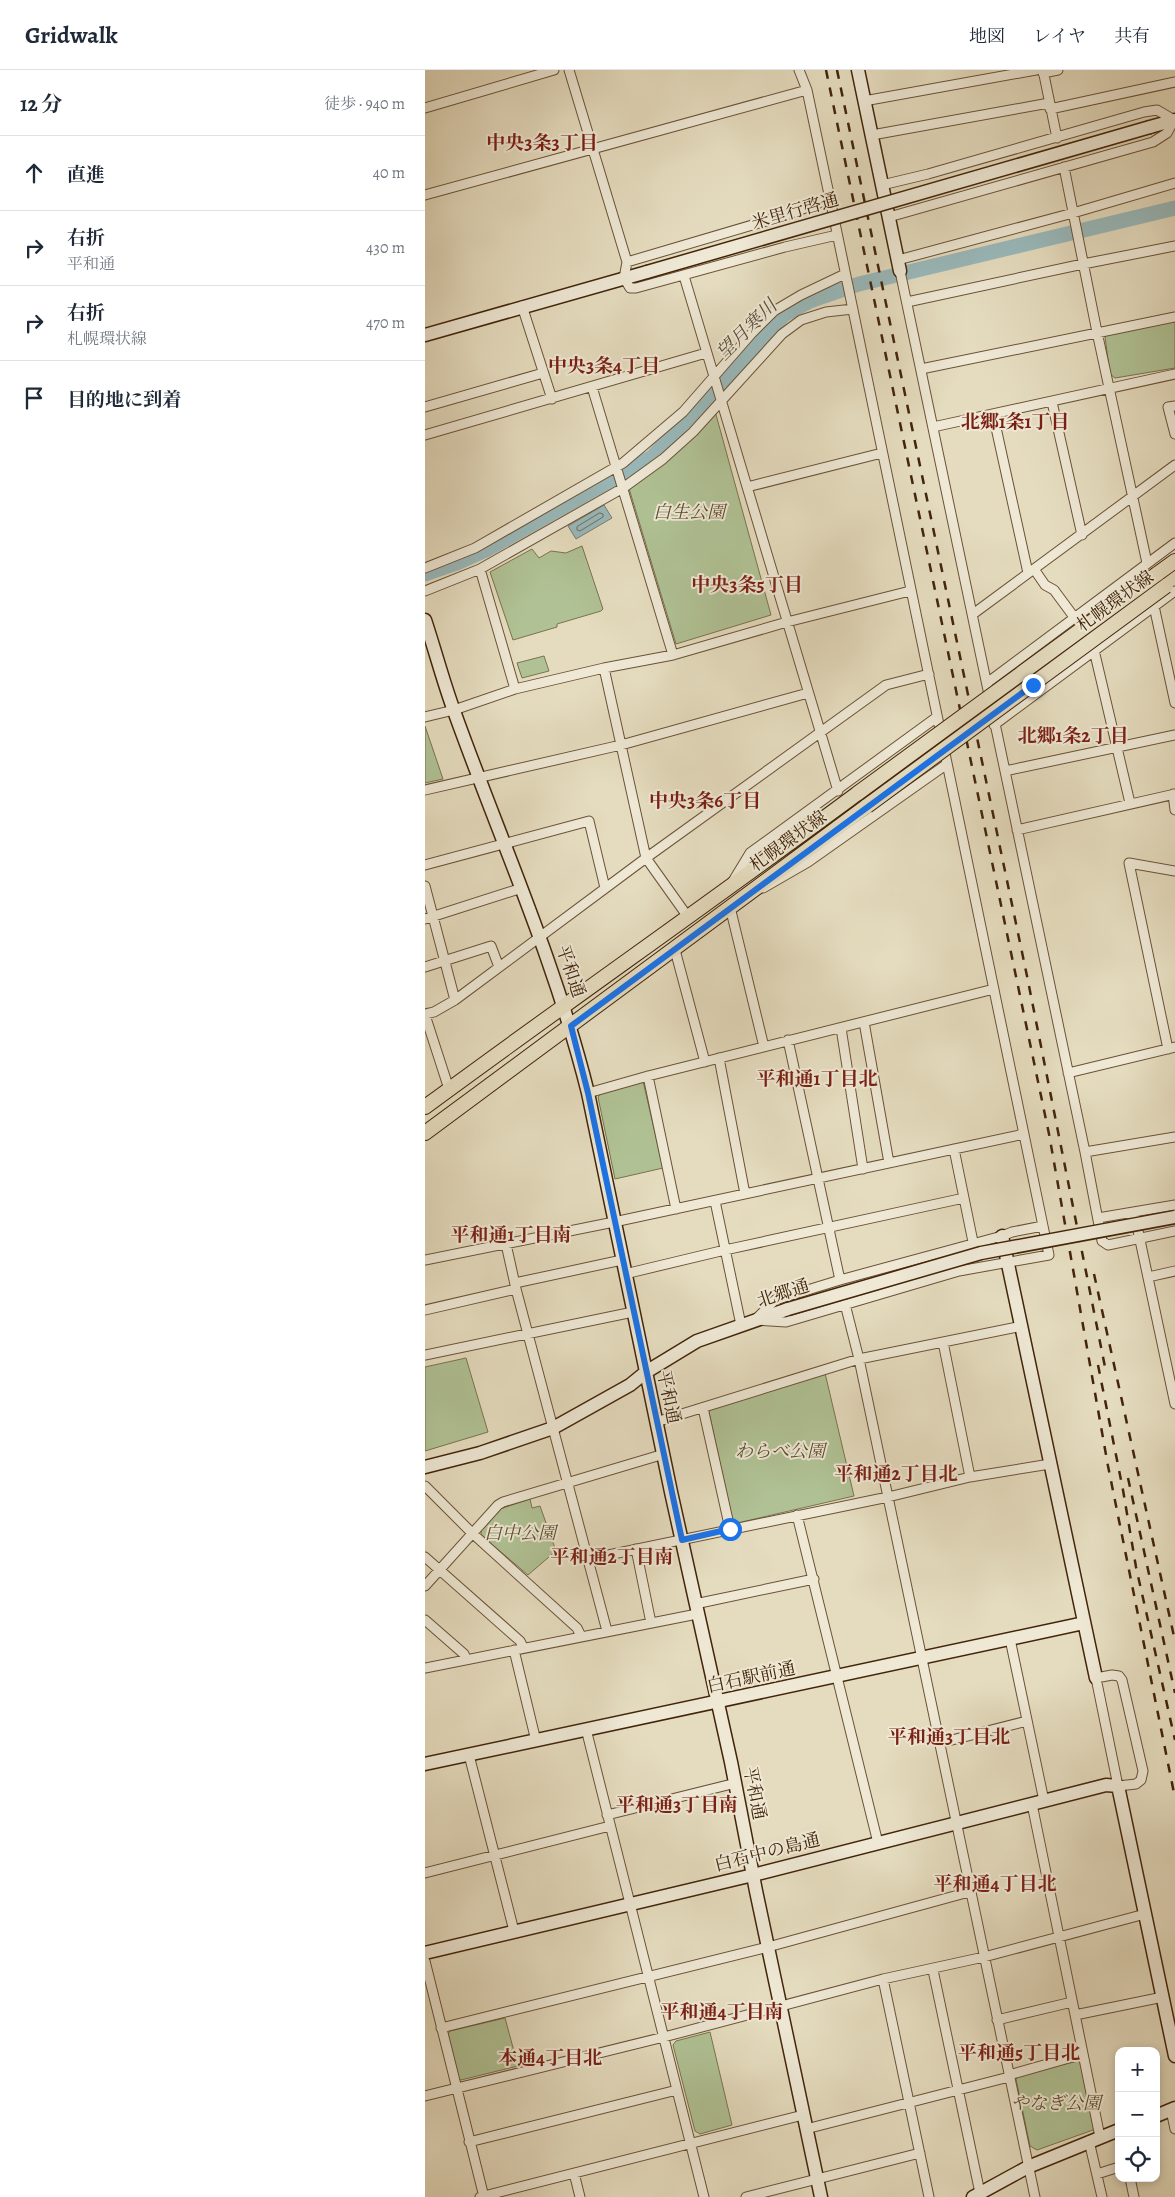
<!DOCTYPE html>
<html lang="ja">
<head>
<meta charset="utf-8">
<style>
  body { margin:0; font-family:Alegreya,"Noto Serif JP",serif; background:#f6f6f7; color:#1f2937 }
  .controls { position:absolute; right:15px; bottom:15px; display:grid; overflow:hidden; border-radius:10px; box-shadow:0 2px 8px #0003 }
  .controls button { width:45px; height:45px; display:grid; place-items:center; padding:0; border:0; border-bottom:1px solid #e0e1e3; background:#fff; color:#1f2937; font:25px sans-serif }
  .stop { position:absolute; width:15px; height:15px; margin:-11px; border:4px solid #1a73e8; border-radius:50%; background:#fff }
  .stop.end { background:#1a73e8; border-color:#fff; box-shadow:0 1px 5px #0008 }
  .list { margin:0; padding:0; list-style:none }
  h2 { display:flex; justify-content:space-between; align-items:center; height:65px; margin:0; padding:0 20px; font-size:21px }
  h2 small { font-size:16px; font-weight:400; color:#747a83 }
  .list li { display:grid; grid-template-columns:32px 1fr auto; gap:15px; align-items:center; box-sizing:border-box; height:75px; padding:0 20px; border-top:1px solid #e0e1e3 }
  .list b { display:block; font-size:19px; white-space:nowrap }
  .list p { margin:0; font-size:16px; white-space:nowrap; color:#747a83 }
  .list em { font-size:16px; font-style:normal; color:#747a83 }
  .icon { flex:none; width:28px; height:28px; fill:none; stroke:currentColor; stroke-width:2; stroke-linecap:round; stroke-linejoin:round }
  .map { position:relative; flex:none; width:750px; height:2127px; overflow:hidden }
  header { display:flex; align-items:center; gap:30px; box-sizing:border-box; height:70px; padding:0 25px; background:#fff; border-bottom:1px solid #e0e1e3 }
  header strong { font-size:24px }
  nav { display:flex; gap:28px; margin-inline-start:auto; font-size:18px }
  main { display:flex }
  aside { flex:1; background:#fff }
  .map>svg:first-child { display:block }
  .green { fill:#b0c295; stroke:#79734f }
  .water { fill:#99b9bb; stroke:#767d74 }
  .lines { fill:none; stroke-linecap:round; stroke-linejoin:round }
  .shore { stroke:#6e6e62; stroke-width:1 }
  .river { stroke:#99b9bb; stroke-width:15 }
  .street-casing { stroke:#6b5236; stroke-width:11 }
  .secondary-casing { stroke:#422409; stroke-width:15 }
  .primary-casing { stroke:#422409; stroke-width:16 }
  .street { stroke:#eee8d5; stroke-width:9 }
  .secondary { stroke:#eee8d5; stroke-width:12 }
  .primary { stroke:#e5dcbf; stroke-width:14 }
  .rail { stroke:#422409; stroke-width:2.5; stroke-dasharray:9 9; stroke-linecap:butt }
  .secondary-bridge-casing { stroke:#422409; stroke-width:15; stroke-linecap:butt }
  .primary-bridge-casing { stroke:#422409; stroke-width:16; stroke-linecap:butt }
  .secondary-bridge { stroke:#eee8d5; stroke-width:12 }
  .primary-bridge { stroke:#e5dcbf; stroke-width:14 }
  .route { stroke:#1a73e8; stroke-width:6 }
  .labels { text-anchor:middle; stroke-width:4; stroke-linejoin:round; paint-order:stroke }
  .street-label { font-size:18px; fill:#422409; stroke:#eee8d5 }
  .park-label { font-size:18px; font-style:italic; fill:#5e4c2c; stroke:#eee8d5 }
  .neighbourhood-label { font-size:19px; font-weight:bold; fill:#7a1f14; stroke:#eee8d5 }
  .water-label { font-size:19px; font-style:italic; fill:#584936; stroke:#eee8d5 }
</style>
</head>
<body>
<header>
<strong>Gridwalk</strong>
<nav><a>地図</a><a>レイヤ</a><a>共有</a></nav>
</header>
<main>
<aside>
<h2>12 分<small>徒歩 · 940 m</small></h2>
<ul class="list">
<li><svg class="icon" aria-label="ahead" viewBox="0 0 24 24"><path d="M12 20V5M6 11l6-6 6 6"/></svg><div><b>直進</b></div><em>40 m</em></li>
<li><svg class="icon" aria-label="right" viewBox="0 0 24 24"><path d="M7 20v-9h11M14 6l5 5-5 5"/></svg><div><b>右折</b><p>平和通</p></div><em>430 m</em></li>
<li><svg class="icon" aria-label="right" viewBox="0 0 24 24"><path d="M7 20v-9h11M14 6l5 5-5 5"/></svg><div><b>右折</b><p>札幌環状線</p></div><em>470 m</em></li>
<li><svg class="icon" aria-label="arrive" viewBox="0 0 24 24"><path d="M6 21V4h12l-3 4 3 4H6"/></svg><div><b>目的地に到着</b></div></li>
</ul>
</aside>
<div class="map">
<svg width="750" height="2127" viewBox="0 0 750 2127">
  <rect width="100%" height="100%" fill="#e5dcbf"/>
  <filter id="stains"><feTurbulence type="fractalNoise" baseFrequency=".004" numOctaves="4"/><feColorMatrix values="0 0 0 0 .2 0 0 0 0 .09 0 0 0 0 .02 0 0 0 .5 -.17"/></filter>
  <radialGradient id="worn" r=".72"><stop offset=".6" stop-color="#630" stop-opacity="0"/><stop offset="1" stop-color="#630" stop-opacity=".3"/></radialGradient>
  <path class="green" d="M750,250V298L690,308L685,304L680,267L683,263Z
    M290,341L346,545L251,574L203,415Z
    M157,476L178,539L176,541L132,554V557L88,570L65,502L107,479L114,488L126,481L141,483Z
    M119,586L124,601L97,608L92,593Z
    M0,656L18,709L0,713Z
    M218,1011L238,1098L190,1109L173,1027L178,1022Z
    M41,1288L63,1362L0,1381V1297Z
    M400,1303L429,1426L308,1454L284,1342L287,1339Z
    M105,1429L107,1438L115,1436L131,1481L103,1505L56,1465V1460L75,1439Z
    M80,1948L93,1996L36,2010L33,2008L22,1965L25,1961Z
    M285,1962L307,2055L275,2064L270,2061L248,1975L251,1971Z
    M653,1991L657,1994L671,2057L668,2060L612,2080L605,2076L591,2009L595,2004Z"/>
  <path class="water" d="M179,435L187,448L151,469L143,456Z"/>
  <g class="lines">
    <path class="shore" d="M175,443L178,444V447L155,461L152,460V457Z"/>
    <path class="river" d="M0,504L32,493L61,480L227,387L359,245L385,231L434,214L750,138"/>
    <defs>
      <path id="street" d="M144,0L202,192L199,208L205,218H211L360,177L412,165
        M374,0L382,20L405,129L618,1156
        M618,0L632,68
        M618,3L633,0
        M439,31L611,0
        M0,38L129,0
        M625,39L750,12
        M447,65L624,33
        M639,97L672,262L722,493
        M457,115L503,104L719,42L732,40L749,50L742,63L728,72L464,147
        M0,125L382,20
        M473,190L648,143L750,113
        M202,192L358,146L405,129
        M475,201L660,1082L677,1171L683,1175L750,1161
        M259,206L413,721
        M482,232L658,194L750,176
        M97,236L127,329
        M496,299L750,247
        M167,317L248,585
        M627,332L657,465
        M750,336L743,337L750,364
        M0,337L118,303
        M568,344L603,503
        M508,357L750,304
        M0,365L281,283
        M322,417L457,383
        M0,498L50,478L198,393L258,342L327,263L349,241L376,225L420,204
        M55,499L90,619
        M609,499L620,515L629,520L649,547
        M0,521L55,499L198,418L238,389L268,362L357,264L376,250L401,242L428,239
        M729,536L750,633
        M548,544L750,395
        M669,580L705,733
        M179,598L221,788L263,847
        M562,613L750,473
        M0,647L29,640L90,619L179,598L248,585L362,552L485,521
        M569,655L750,521
        M580,701L750,665
        M0,720L196,675L383,623
        M748,724L750,740
        M592,760L750,724
        M0,795L164,751L180,818
        M308,811L325,783L512,647
        M0,816L30,930
        M338,818L383,792L522,694
        M305,837L339,977
        M0,849L97,818
        M250,880L280,992
        M0,897L66,876L74,897
        M0,944L9,942L30,930L221,788L461,615L504,604
        M0,945L24,1019
        M439,952L464,1093
        M416,958L438,1099
        M363,970L415,1210
        M743,979L704,793L750,801
        M294,988L320,1124
        M643,1003L750,977
        M223,1006L251,1139
        M163,1023L223,1006L569,919
        M529,1079L548,1172
        M660,1082L750,1067
        M290,1131L316,1255
        M709,1142L750,1334
        M673,1148L750,1135
        M618,1156L624,1185L534,1201L361,1252L330,1250L350,1230L415,1210L577,1166L587,1162Z
        M81,1174L91,1219L182,1561
        M0,1190L189,1152L599,1064
        M200,1204L300,1180L539,1128
        M723,1207L750,1201
        M90,1213L197,1190
        M420,1234L434,1289L610,2127
        M0,1240L91,1219
        M518,1272L545,1407
        M0,1285L208,1242
        M278,1338L305,1459
        M231,1352L434,1289L597,1256
        M0,1416L47,1463L152,1558L156,1566
        M372,1445L453,1773
        M211,1479L226,1553
        M0,1487L95,1571L98,1577
        M164,1489L463,1427L545,1407L625,1394
        M0,1516L73,1435L78,1432L239,1384
        M270,1534L389,1509
        M0,1550L39,1584L41,1589
        M585,1569L619,1731
        M89,1580L111,1671
        M0,1598L272,1544
        M687,1605L694,1606L697,1610L718,1701L716,1710L711,1714L693,1716L671,1608Z
        M161,1659L279,2127
        M515,1673L602,1651
        M44,1685L89,1861
        M607,1734L675,2067
        M182,1745L311,1713
        M0,1803L185,1756
        M0,1891L59,2127
        M508,1900L555,2123
        M458,1909L504,2127
        M650,1945L738,1927
        M572,1950L647,1932
        M16,1958L343,1877L544,1822
        M584,2005L658,1984
        M0,2026L239,1967L458,1909L559,1887L720,1844
        M746,2040L750,2059
        M381,2059L584,2007
        M664,2071L677,2127
        M44,2072L252,2020
        M149,2103L155,2127
        M672,2104L694,2097
        M705,2108L709,2127
        M55,2127L378,2045
        M321,2127L495,2083"/>
      <path id="secondary" d="M433,0L475,201
        M725,57L750,50
        M0,265L222,202
        M0,550C10,580 18,611 29,641C75,769 130,890 163,1023L246,1422L306,1692L331,1821L396,2127
        M577,1166L671,1608
        M0,1397L55,1383L128,1358L205,1315L221,1302L272,1271L363,1239
        M0,1694L659,1553
        M0,1883L328,1805L681,1715L693,1716L750,1986
        M731,2046L750,2038
        M548,2127L603,2097L694,2060"/>
      <path id="primary" d="M732,504L750,491
        M0,1037C144,931 290,829 433,723
        M0,1063L442,736"/>
    </defs>
    <use href="#street" class="street-casing"/>
    <use href="#secondary" class="secondary-casing"/>
    <use href="#primary" class="primary-casing"/>
    <use href="#street" class="street"/>
    <use href="#secondary" class="secondary"/>
    <use href="#primary" class="primary"/>
    <path class="rail" d="M401,0L624,1064L683,1396L750,1728
      M412,0L602,906L681,1302
      M669,1204L750,1571
      M673,1295L698,1420L711,1497L750,1670
      M703,1408L750,1623"/>
    <defs>
      <path id="secondary-bridge" d="M222,202L725,57
        M363,1239L556,1183L750,1147"/>
      <path id="primary-bridge" d="M433,723L732,504
        M442,736L741,516"/>
    </defs>
    <use href="#secondary-bridge" class="secondary-bridge-casing"/>
    <use href="#primary-bridge" class="primary-bridge-casing"/>
    <use href="#secondary-bridge" class="secondary-bridge"/>
    <use href="#primary-bridge" class="primary-bridge"/>
  </g>
  <g class="lines">
    <path class="route" d="M305,1459L257,1470L163,1023L146,956L608,615"/>
  </g>
  <g class="labels">
    <g class="street-label">
      <text transform="translate(370 141) rotate(-16)" y="6">米里行啓通</text>
      <text transform="translate(690 531) rotate(-36)" y="6">札幌環状線</text>
      <text transform="translate(363 771) rotate(-36)" y="6">札幌環状線</text>
      <text transform="translate(146 901) rotate(71)" y="6">平和通</text>
      <text transform="translate(358 1223) rotate(-18)" y="6">北郷通</text>
      <text transform="translate(244 1327) rotate(78)" y="6">平和通</text>
      <text transform="translate(326 1607) rotate(-12)" y="6">白石駅前通</text>
      <text transform="translate(330 1723) rotate(79)" y="6">平和通</text>
      <text transform="translate(342 1782) rotate(-14)" y="6">白石中の島通</text>
    </g>
    <g class="park-label">
      <text x="264" y="448">白生公園</text>
      <text x="355" y="1387">わらべ公園</text>
      <text x="95" y="1469">白中公園</text>
      <text x="631" y="2039">やなぎ公園</text>
    </g>
    <g class="neighbourhood-label">
      <text x="117" y="79">中央3条3丁目</text>
      <text x="179" y="302">中央3条4丁目</text>
      <text x="590" y="358">北郷1条1丁目</text>
      <text x="322" y="521">中央3条5丁目</text>
      <text x="648" y="672">北郷1条2丁目</text>
      <text x="280" y="737">中央3条6丁目</text>
      <text x="392" y="1015">平和通1丁目北</text>
      <text x="86" y="1171">平和通1丁目南</text>
      <text x="471" y="1410">平和通2丁目北</text>
      <text x="187" y="1493">平和通2丁目南</text>
      <text x="524" y="1673">平和通3丁目北</text>
      <text x="252" y="1741">平和通3丁目南</text>
      <text x="570" y="1820">平和通4丁目北</text>
      <text x="297" y="1948">平和通4丁目南</text>
      <text x="594" y="1989">平和通5丁目北</text>
      <text x="125" y="1994">本通4丁目北</text>
    </g>
    <g class="water-label">
      <text transform="translate(321 259) rotate(-45)" y="7">望月寒川</text>
    </g>
  </g>
  <rect width="100%" height="100%" filter="url(#stains)"/>
  <rect width="100%" height="100%" fill="url(#worn)"/>
</svg>
<div class="controls">
<button>+</button>
<button>−</button>
<button><svg class="icon" aria-label="locate" viewBox="0 0 24 24"><circle cx="12" cy="12" r="6"/><path d="M12 2v4M12 18v4M2 12h4M18 12h4"/></svg></button>
</div>
<div class="stop" style="left:305px;top:1459px"></div>
<div class="stop end" style="left:608px;top:615px"></div>
</div>
</main>
</body>
</html>
